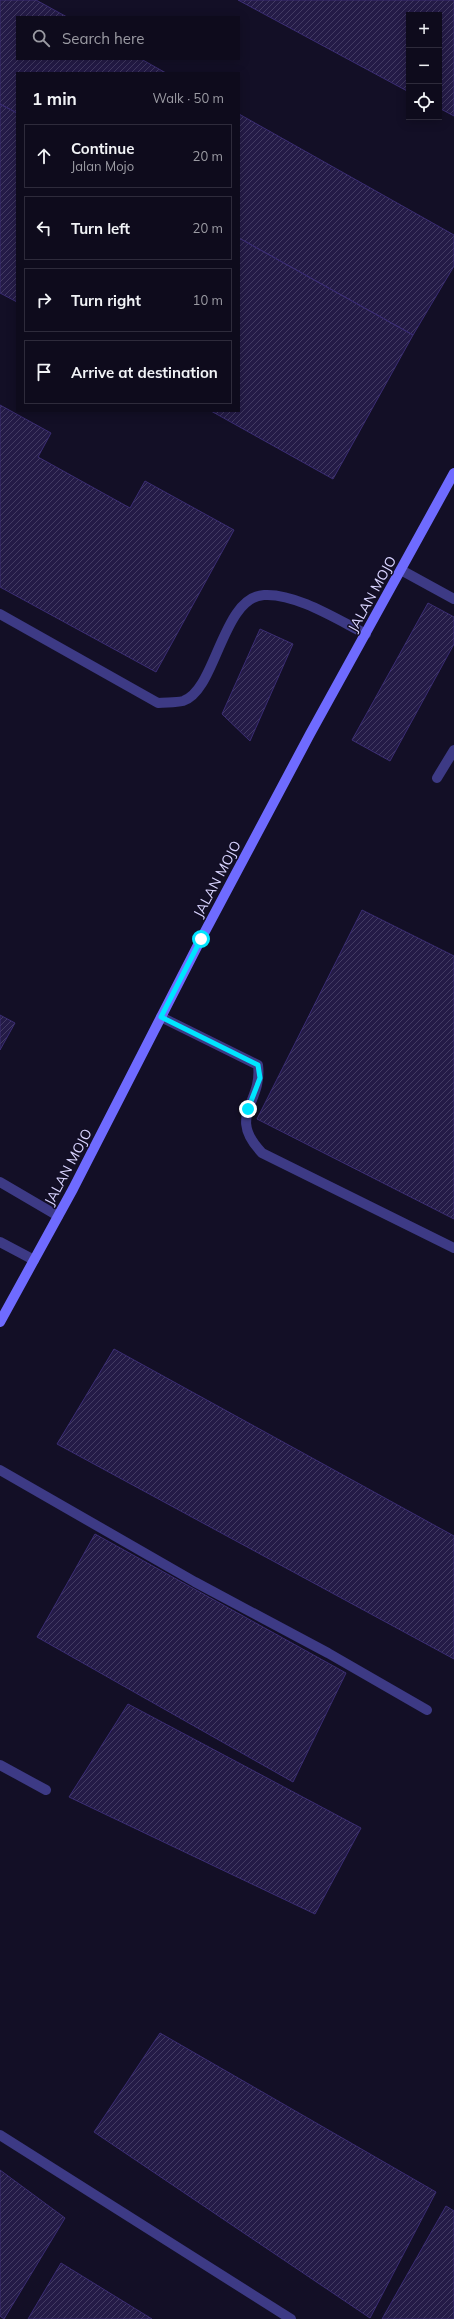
<!DOCTYPE html>
<html lang="en">
<head>
<meta charset="utf-8">
<style>
  body { margin:0; font-family:Mulish,sans-serif; background:#1c1929; color:#f1f3f6 }
  .controls { position:absolute; right:12px; top:12px; display:grid; overflow:hidden; border-radius:0px; box-shadow:0 2px 10px #0003 }
  .controls button { width:36px; height:36px; display:grid; place-items:center; padding:0; border:0; border-bottom:1px solid #2e2b3b; background:#0e0b1c; color:#f1f3f6; font:20px sans-serif }
  .stop { position:absolute; width:12px; height:12px; margin:-9px; border:3px solid #00e5ff; border-radius:50%; background:#fff }
  .stop.end { background:#00e5ff; border-color:#fff; box-shadow:0 1px 4px #0008 }
  .list { margin:0; padding:0; list-style:none }
  h2 { display:flex; justify-content:space-between; align-items:center; height:52px; margin:0; padding:0 16px; font-size:17px }
  h2 small { font-size:13px; font-weight:400; color:#9b9ba3 }
  .list li { display:grid; grid-template-columns:26px 1fr auto; gap:12px; align-items:center; box-sizing:border-box; height:64px; margin:0 8px 8px; padding:0 8px; border:1px solid #2e2b3b; border-radius:0px }
  .list b { display:block; font-size:15px; white-space:nowrap }
  .list p { margin:0; font-size:13px; white-space:nowrap; color:#9b9ba3 }
  .list em { font-size:13px; font-style:normal; color:#9b9ba3 }
  .icon { flex:none; width:22px; height:22px; fill:none; stroke:currentColor; stroke-width:2; stroke-linecap:round; stroke-linejoin:round }
  .map { position:relative; flex:none; width:454px; height:2319px; overflow:hidden }
  .search { position:absolute; background:#0e0b1c; box-shadow:0 2px 10px #0003; left:16px; top:16px; width:224px; height:44px; display:flex; align-items:center; gap:10px; box-sizing:border-box; padding:0 14px; border-radius:0px; color:#9b9ba3; font-size:15px }
  .panel { position:absolute; background:#0e0b1c; box-shadow:0 2px 10px #0003; left:16px; top:72px; width:224px; height:340px; border-radius:0px }
  .map>svg:first-child { display:block }
  .building { fill:url(#building-hatch); stroke:#3b2d73 }
  .lines { fill:none; stroke-linecap:round; stroke-linejoin:round }
  .lane { stroke:#3d3a85; stroke-width:10 }
  .street { stroke:#3d3a85; stroke-width:10 }
  .secondary { stroke:#6f6bff; stroke-width:10 }
  .route { stroke:#00e5ff; stroke-width:5 }
  .labels { text-anchor:middle; stroke-width:3; stroke-linejoin:round; paint-order:stroke }
  .street-label { font-size:14px; fill:#d9d4ff; stroke:#130f26 }
</style>
</head>
<body>
<div class="map">
<svg width="454" height="2319" viewBox="0 0 454 2319">
  <defs>
    <pattern id="building-hatch" width="6" height="6" patternUnits="userSpaceOnUse"><rect width="6" height="6" fill="#241b47"/><path d="M-1 1l2-2M0 6l6-6M5 7l2-2" fill="none" stroke="#433b63"/></pattern>
  </defs>
  <rect width="100%" height="100%" fill="#130f26"/>
  <path class="building" d="M0,0H36L67,17H17V59H141L166,73H17V113L0,104Z
    M238,0H454V116L439,108V15H409V92Z
    M0,104L17,113V302L0,293Z
    M239,114L454,235V266L413,335L239,238Z
    M239,238L413,335L333,479L211,411H239Z
    M0,405L51,433L38,457L130,508L145,481L234,530L156,672L0,587Z
    M428,603L454,617V644L390,761L352,740Z
    M260,629L293,644L250,741L222,714Z
    M362,910L454,956V1219L257,1119Z
    M0,1015L15,1023L0,1050Z
    M114,1349L454,1536V1659L57,1444Z
    M95,1534L346,1673L293,1782L37,1637Z
    M128,1704L361,1828L315,1914L69,1797Z
    M160,2033L436,2192L370,2318L94,2132Z
    M0,2170L65,2218L4,2319L0,2316Z
    M446,2206L454,2211V2319H382Z
    M61,2263L152,2319H28Z"/>
  <g class="lines">
    <path class="lane" d="M401,570L454,599
      M0,614L158,703C166,702 175,703 183,701C216,691 222,597 264,595C296,593 338,620 366,634
      M437,778L454,750
      M161,1017L258,1065C263,1104 226,1115 262,1153L454,1248
      M0,1182L58,1216
      M0,1242L34,1260
      M0,1470L195,1582L328,1653L427,1710
      M0,1765L46,1790"/>
    <path class="street" d="M0,2135L291,2319"/>
    <path class="secondary" d="M0,1322L73,1189L201,939L310,734L454,473"/>
  </g>
  <g class="lines">
    <path class="route" d="M201,939L161,1017L258,1065L260,1078L248,1109"/>
  </g>
  <g class="labels">
    <g class="street-label">
      <text transform="translate(372 594) rotate(-61)" y="5">JALAN MOJO</text>
      <text transform="translate(217 879) rotate(-62)" y="5">JALAN MOJO</text>
      <text transform="translate(68 1167) rotate(-62)" y="5">JALAN MOJO</text>
    </g>
  </g>
</svg>
<div class="controls">
<button>+</button>
<button>−</button>
<button><svg class="icon" aria-label="locate" viewBox="0 0 24 24"><circle cx="12" cy="12" r="6"/><path d="M12 2v4M12 18v4M2 12h4M18 12h4"/></svg></button>
</div>
<div class="stop" style="left:201px;top:939px"></div>
<div class="stop end" style="left:248px;top:1109px"></div>
<div class="search"><svg class="icon" aria-label="search" viewBox="0 0 24 24"><circle cx="10" cy="10" r="6"/><path d="M15 15l6 6"/></svg>Search here</div>
<section class="panel">
<h2>1 min<small>Walk · 50 m</small></h2>
<ul class="list">
<li><svg class="icon" aria-label="ahead" viewBox="0 0 24 24"><path d="M12 20V5M6 11l6-6 6 6"/></svg><div><b>Continue</b><p>Jalan Mojo</p></div><em>20 m</em></li>
<li><svg class="icon" aria-label="left" viewBox="0 0 24 24"><path d="M17 20v-9H6M10 6l-5 5 5 5"/></svg><div><b>Turn left</b></div><em>20 m</em></li>
<li><svg class="icon" aria-label="right" viewBox="0 0 24 24"><path d="M7 20v-9h11M14 6l5 5-5 5"/></svg><div><b>Turn right</b></div><em>10 m</em></li>
<li><svg class="icon" aria-label="arrive" viewBox="0 0 24 24"><path d="M6 21V4h12l-3 4 3 4H6"/></svg><div><b>Arrive at destination</b></div></li>
</ul>
</section>
</div>
</body>
</html>
